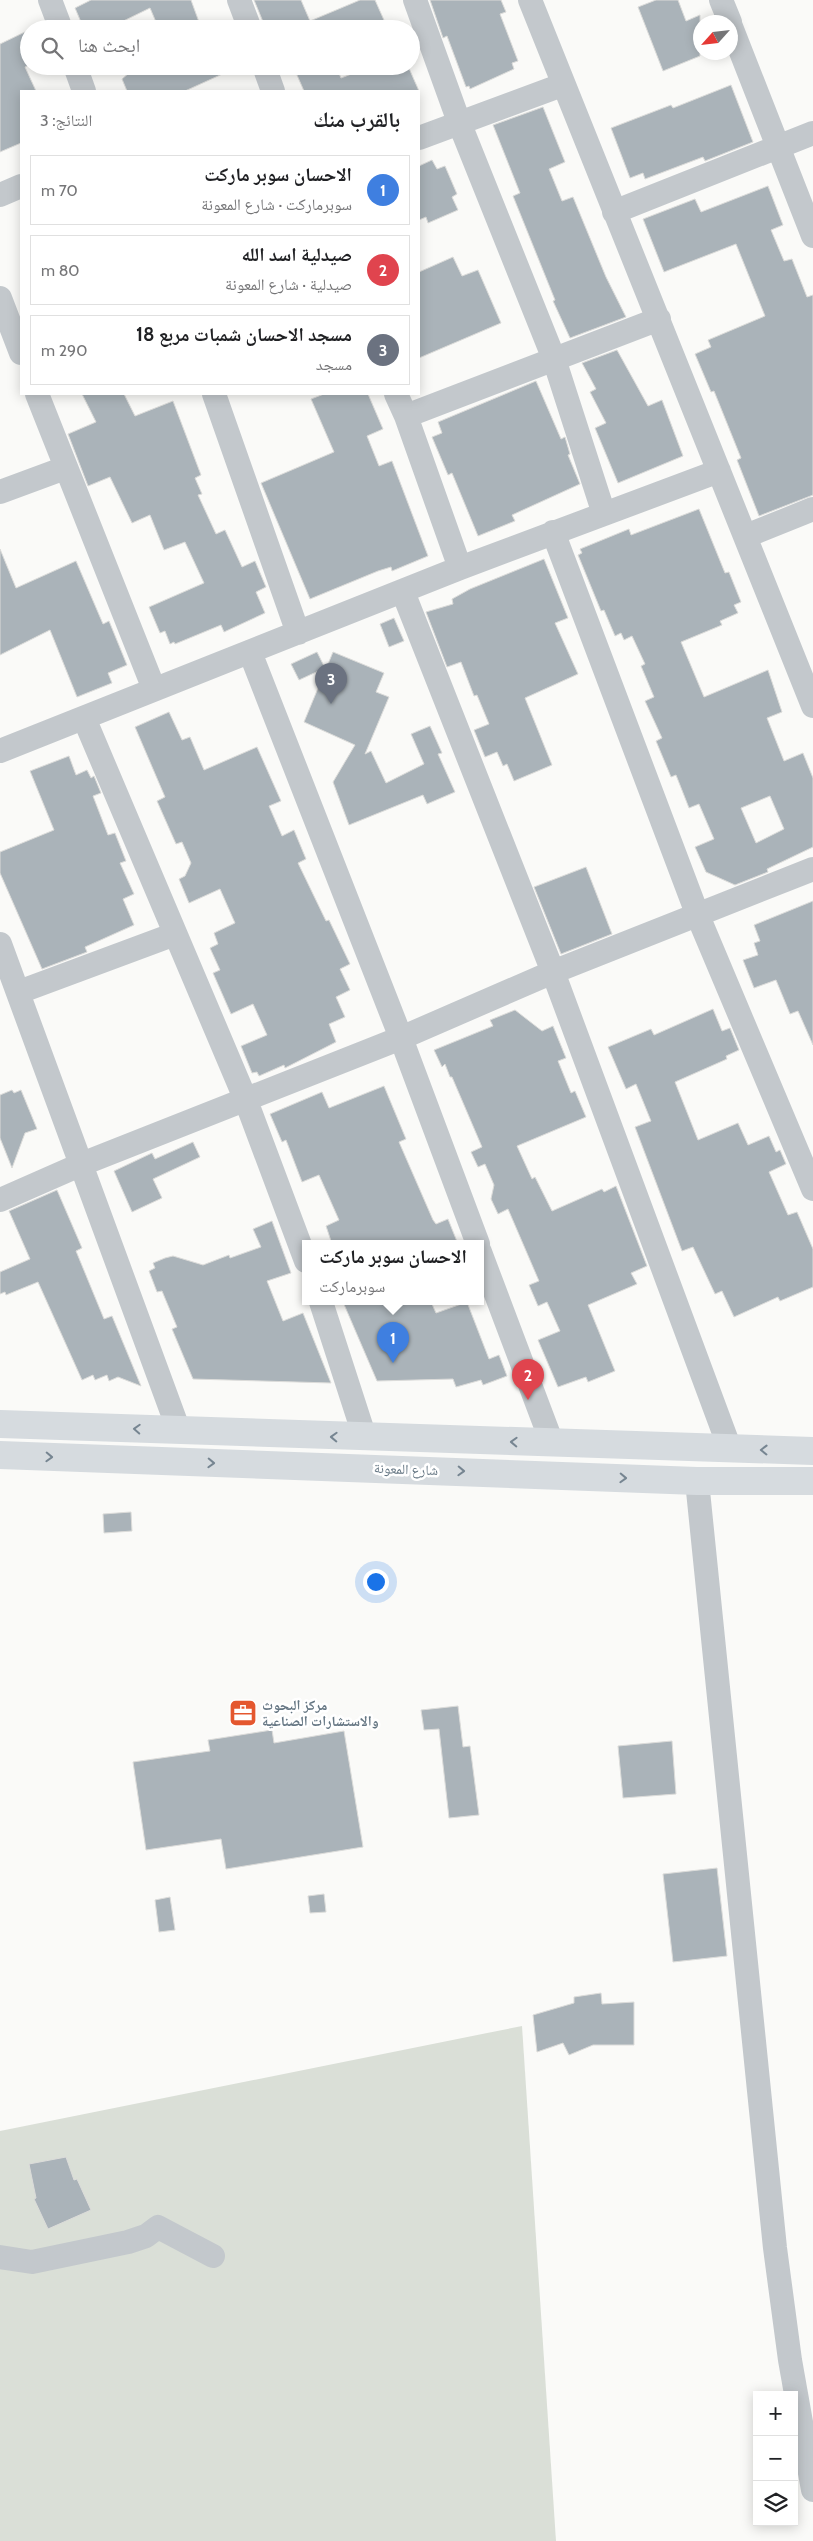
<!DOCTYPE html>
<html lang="ar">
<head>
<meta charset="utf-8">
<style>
  body { margin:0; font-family:Cabin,"Noto Naskh Arabic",sans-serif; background:#f6f6f6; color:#202124; direction:rtl }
  .controls { position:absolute; right:15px; bottom:15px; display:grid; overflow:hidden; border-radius:0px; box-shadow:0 2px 12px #0003 }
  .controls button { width:45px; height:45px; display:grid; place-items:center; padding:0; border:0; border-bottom:1px solid #e0e0e0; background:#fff; color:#202124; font:25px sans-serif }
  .compass { position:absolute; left:693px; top:15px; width:45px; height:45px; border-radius:50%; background:#fff; box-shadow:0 2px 12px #0003; rotate:243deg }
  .you { position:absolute; left:375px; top:1581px; width:18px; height:18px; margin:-12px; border:4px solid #fff; border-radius:50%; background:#1a73e8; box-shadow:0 0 0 8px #1a73e833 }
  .badge { display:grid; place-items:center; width:32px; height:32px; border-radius:50%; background:#e4572e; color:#fff; font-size:16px; font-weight:700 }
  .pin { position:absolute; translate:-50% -41px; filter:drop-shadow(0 1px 2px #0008) }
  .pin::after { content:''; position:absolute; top:26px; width:18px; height:15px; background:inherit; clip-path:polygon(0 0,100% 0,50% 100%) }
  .popup { position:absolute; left:302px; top:1240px; width:182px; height:65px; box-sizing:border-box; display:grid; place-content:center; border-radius:0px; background:#fff; filter:drop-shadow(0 1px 4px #0005); font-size:16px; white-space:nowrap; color:#757577 }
  .popup b { font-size:19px; color:#202124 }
  .popup::after { content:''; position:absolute; left:50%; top:100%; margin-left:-10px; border:10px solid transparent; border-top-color:#fff }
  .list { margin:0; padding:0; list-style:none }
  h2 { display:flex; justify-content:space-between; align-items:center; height:65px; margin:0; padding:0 20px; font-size:21px }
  h2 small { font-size:16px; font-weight:400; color:#757577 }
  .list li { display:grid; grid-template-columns:32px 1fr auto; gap:15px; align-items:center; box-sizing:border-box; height:70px; margin:0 10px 10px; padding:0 10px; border:1px solid #e0e0e0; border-radius:0px }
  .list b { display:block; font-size:19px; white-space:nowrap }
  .list p { margin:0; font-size:16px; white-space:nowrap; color:#757577 }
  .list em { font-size:16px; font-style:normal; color:#757577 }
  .icon { flex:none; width:28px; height:28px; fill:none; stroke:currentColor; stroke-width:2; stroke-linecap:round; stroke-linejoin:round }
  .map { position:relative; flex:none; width:813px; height:2541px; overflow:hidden; direction:ltr }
  .search { position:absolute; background:#fff; box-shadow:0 2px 12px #0003; left:20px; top:20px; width:400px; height:55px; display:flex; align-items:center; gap:12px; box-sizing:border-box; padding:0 18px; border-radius:28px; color:#757577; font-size:19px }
  .panel { position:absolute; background:#fff; box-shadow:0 2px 12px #0003; left:20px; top:90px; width:400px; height:305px; border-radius:0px; direction:rtl }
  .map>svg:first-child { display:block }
  .green { fill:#dadfd7 }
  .building { fill:#aab3b9; stroke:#dcdcda; fill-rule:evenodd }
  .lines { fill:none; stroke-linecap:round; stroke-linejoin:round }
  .minor { stroke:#c3c8cc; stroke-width:24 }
  .trunk { stroke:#d6dbdf; stroke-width:28 }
  .oneway { stroke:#768591 }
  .labels { text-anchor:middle; stroke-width:5; stroke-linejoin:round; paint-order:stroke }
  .street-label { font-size:14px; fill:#657683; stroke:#fff }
  .poi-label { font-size:14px; font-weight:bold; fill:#657683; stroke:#fff; text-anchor:start }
</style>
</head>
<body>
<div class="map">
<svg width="813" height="2541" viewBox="0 0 813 2541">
  <rect width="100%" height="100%" fill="#fafaf8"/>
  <path class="green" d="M522,2026L556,2541H0V2131Z"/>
  <path class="building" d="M91,0H191L199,22L194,24L196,29H159L150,8L107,29H84L75,8Z
    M254,0H301L310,21L360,0H375L388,29H266Z
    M430,0H501L506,12L500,14L518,61L512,63L514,69L470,89L469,86L466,87L447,36L443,38Z
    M656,0H678L686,21L700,15V56L663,71L638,7Z
    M29,30V65L25,67L36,91H21V143L0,152V44Z
    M137,66H240L185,91H127L122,79Z
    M293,66H336L341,78L372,66H408L419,91H304Z
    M731,85L753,142L705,161L703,157L645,179L643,173L630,178L611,128L671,105L673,108Z
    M543,107L565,162L549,169L562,201L573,197L606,277L626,317L570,338L553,301L555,300L513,196L520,193L493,125Z
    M432,160L437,169L445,166L457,194L452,197L458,210L428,223L426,217L419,220V166Z
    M768,186L783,225L771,230L784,261L792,259L807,297L813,295V495L759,516L737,460L741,458L714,391L711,392L695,354L711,347L708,340L765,316L736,244L664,272L643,219L695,199L701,212Z
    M453,257L462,276L478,270L501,323L419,358V272Z
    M617,350L648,406L662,400L683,456L618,483L595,428L606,423L590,392L596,389L582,363Z
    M536,381L561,439L565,437L570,454L568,455L580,484L512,515L515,521L478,536L452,473L448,475L432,437L442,433L438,422Z
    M82,394H124L135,416L173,401L201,475L195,478L202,494L198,495L216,534L225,530L242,567L255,561L266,587L256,592L265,613L224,632L221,625L175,644L174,642L170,644L165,631L160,633L149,607L204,583L185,542L164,550L150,515L132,523L110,477L88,486L68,434L96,422Z
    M324,394H368L383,429L367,436L379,466L392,461L428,556L392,571L391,567L378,571L310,599L261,483L334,452L311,399Z
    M699,509L725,573L729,572L741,602L734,605L738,613L720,621L722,625L681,642L704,697L768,670L782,712L767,718L784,761L803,753L813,778V847L767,869L768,872L735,885L706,872L695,847L714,839L699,804L689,808L676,775L671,777L656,741L662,738L645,701L654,697L641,666L645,664L632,636L624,640L621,633L615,636L604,610L601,611L578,555L582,553L580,549L629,529L631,535ZM770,796L784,829L756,843L741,808Z
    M0,549L16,588L76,561L103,624L109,621L127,665L108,673L112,683L77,697L50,630L0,655Z
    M544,559L568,618L555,623L578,674L525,698L552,765L514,781L507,764L503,766L497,752L485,757L474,730L489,724L477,695L474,696L461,662L447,667L426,612L453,604L452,599L470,589Z
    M394,618L404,641L389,647L380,624Z
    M317,652L325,668L299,680L291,664Z
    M333,652L384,673L376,692L389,697L365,754L371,751L386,783L424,764L411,734L430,726L442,753L438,754L455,792L427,804L423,795L349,825L333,782L355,745L304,722Z
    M169,712L182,740L190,737L204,770L257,747L281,801L269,806L282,836L294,830L306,859L298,863L326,921L329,920L350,964L340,969L350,990L336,997L345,1017L329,1024L336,1042L285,1068L284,1065L259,1076L257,1072L252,1073L241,1046L267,1035L253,1004L231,1014L213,973L220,970L210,948L218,944L214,933L235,923L220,889L189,903L179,879L185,876L191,863L182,842L176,844L157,801L165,797L135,727Z
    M69,756L76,775L87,770L91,778L94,776L101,793L93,796L108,835L115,833L126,861L120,863L134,894L123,899L134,925L85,947L87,952L42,969L0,873V852L54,830L30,771Z
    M586,867L612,934L561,954L534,887Z
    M813,901V1045L798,1011L790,1014L776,980L754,988L743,960L758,955L754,943L760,941L754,925Z
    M713,1009L722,1031L730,1028L739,1050L726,1056L727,1059L675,1082L698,1140L738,1123L748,1145L769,1136L776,1152L780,1150L786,1164L769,1172L788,1215L797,1212L813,1249V1287L780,1301L778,1297L734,1317L722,1291L715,1294L693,1247L682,1251L635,1127L651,1121L636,1084L626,1089L608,1047L651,1029L654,1035Z
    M515,1010L542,1031L553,1026L566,1058L558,1061L571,1093L575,1091L586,1117L517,1146L532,1179L535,1177L552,1211L602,1189L604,1192L616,1186L647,1266L631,1273L637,1284L588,1305L615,1371L588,1382L586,1377L558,1387L538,1340L560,1331L547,1302L538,1306L529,1285L539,1281L508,1209L498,1214L491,1199L494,1185L485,1164L478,1167L471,1152L482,1147L452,1077H450L445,1064L442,1067L434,1050L493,1026L490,1020Z
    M384,1086L406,1139L399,1142L433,1220L436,1224L448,1219L458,1244H332L326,1226L339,1220L319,1175L302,1182L286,1140L282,1142L270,1114L322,1092L329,1108Z
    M12,1090L14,1093L21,1090L37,1129L25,1133L12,1168L0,1138V1095Z
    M193,1142L200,1157L153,1179L162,1198L132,1212L114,1171L152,1153L155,1159Z
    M57,1190L82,1248L76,1251L104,1319L112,1316L141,1386L118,1377L109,1381L107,1375L95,1380L93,1375L82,1380L38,1282L6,1295L5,1292L0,1294V1272L30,1259L9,1211Z
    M272,1221L291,1273L267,1281L283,1321L303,1313L331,1383L193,1379L172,1329L177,1327L162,1291L157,1292L149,1271L155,1268L153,1263L165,1258L173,1256L203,1265L229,1255L230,1258L261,1247L253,1229Z
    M343,1302H431L436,1313L467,1302L489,1359L499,1355L507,1376L483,1385L481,1380L456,1387L453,1379L377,1381Z
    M131,1512L132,1531L104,1533L103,1514Z
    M458,1706L463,1747L470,1746L479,1815L449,1818L439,1729L424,1730L421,1710Z
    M272,1730L274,1743L344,1731L363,1847L226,1869L221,1839L146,1850L133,1762L210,1751L208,1740Z
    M672,1741L676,1794L623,1798L618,1746Z
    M717,1868L727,1956L673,1962L663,1874Z
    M324,1894L326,1912L310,1913L308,1896Z
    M170,1897L175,1930L159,1932L155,1900Z
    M601,1993L602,2004L634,2002V2045H593L569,2055L563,2043L537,2052L533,2015L574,2003V1997Z
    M66,2157L74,2180L77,2179L91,2210L48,2229L34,2199L36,2198L29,2164Z"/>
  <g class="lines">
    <path class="minor" d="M50,0L61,29
      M239,0L250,29
      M415,0L459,122L554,359L604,514
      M530,0L813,706
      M721,0L730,22
      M730,24L813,236
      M75,66L84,91
      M264,66L273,91
      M419,138L562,85
      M0,195L21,186
      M614,212L813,133
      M0,298L21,353
      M37,394L154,689
      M214,394L298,633
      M396,394L406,416L460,568
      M406,416L659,319
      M0,492L65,468
      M553,532L698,916L813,1189
      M746,536L813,509
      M403,592L553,972L730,1449
      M250,652L401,1038L478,1244
      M84,718L245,1098L306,1261
      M0,751L460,568L719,471
      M0,944L179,1431
      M19,992L175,934
      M0,1200L82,1164L401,1038L553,972L813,869
      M480,1252L552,1443
      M321,1302L365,1438
      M697,1481L775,2248L790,2360L813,2490
      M0,2257L32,2262L128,2242L146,2236L158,2227L213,2256"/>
    <path class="trunk" d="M0,1424L813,1451
      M0,1455L697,1481H813"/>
  </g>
  <defs><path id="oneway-chevron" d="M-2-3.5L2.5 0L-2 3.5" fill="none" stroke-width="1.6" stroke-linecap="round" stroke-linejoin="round" transform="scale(1.25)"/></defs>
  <g class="oneway">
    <use href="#oneway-chevron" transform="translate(137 1429) rotate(-177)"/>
    <use href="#oneway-chevron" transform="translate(334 1437) rotate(-178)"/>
    <use href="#oneway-chevron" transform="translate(514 1442) rotate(-178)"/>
    <use href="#oneway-chevron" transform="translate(764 1450) rotate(-179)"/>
    <use href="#oneway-chevron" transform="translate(49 1457) rotate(2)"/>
    <use href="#oneway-chevron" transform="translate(211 1463) rotate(2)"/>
    <use href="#oneway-chevron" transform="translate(461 1471) rotate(2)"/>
    <use href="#oneway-chevron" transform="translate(623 1478) rotate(2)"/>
  </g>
  <defs>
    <symbol id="office-square" viewBox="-11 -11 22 22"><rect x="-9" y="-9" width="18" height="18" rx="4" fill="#e4572e" stroke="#fff"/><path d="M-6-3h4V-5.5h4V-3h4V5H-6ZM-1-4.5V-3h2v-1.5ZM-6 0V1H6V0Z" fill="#fff"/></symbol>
  </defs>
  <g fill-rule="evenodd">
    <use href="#office-square" x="227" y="1697" width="32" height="32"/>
  </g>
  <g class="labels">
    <g class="street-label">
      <text transform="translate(406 1469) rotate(2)" y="5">شارع المعونة</text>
    </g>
    <g class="poi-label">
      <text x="262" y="1710">مركز البحوث<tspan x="262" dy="16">والاستشارات الصناعية</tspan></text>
    </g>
  </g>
</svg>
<div class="controls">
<button>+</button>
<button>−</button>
<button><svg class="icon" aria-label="layers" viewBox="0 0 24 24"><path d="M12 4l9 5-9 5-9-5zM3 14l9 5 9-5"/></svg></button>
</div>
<svg class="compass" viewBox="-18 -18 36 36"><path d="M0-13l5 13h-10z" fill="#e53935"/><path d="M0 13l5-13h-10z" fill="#757577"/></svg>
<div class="you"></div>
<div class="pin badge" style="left:393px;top:1363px;background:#3f7fe0">1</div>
<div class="popup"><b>الاحسان سوبر ماركت</b>سوبرماركت</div>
<div class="pin badge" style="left:528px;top:1400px;background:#e0444e">2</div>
<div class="pin badge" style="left:331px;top:704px;background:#6b7280">3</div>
<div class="search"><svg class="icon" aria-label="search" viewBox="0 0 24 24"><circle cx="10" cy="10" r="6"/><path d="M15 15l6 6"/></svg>ابحث هنا</div>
<section class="panel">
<h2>بالقرب منك<small>النتائج: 3</small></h2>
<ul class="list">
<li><span class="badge" style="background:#3f7fe0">1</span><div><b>الاحسان سوبر ماركت</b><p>سوبرماركت · شارع المعونة</p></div><em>70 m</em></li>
<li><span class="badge" style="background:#e0444e">2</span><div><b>صيدلية اسد الله</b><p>صيدلية · شارع المعونة</p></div><em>80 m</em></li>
<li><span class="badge" style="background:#6b7280">3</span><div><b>مسجد الاحسان شمبات مربع 18</b><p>مسجد</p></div><em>290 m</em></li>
</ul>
</section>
</div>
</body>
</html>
